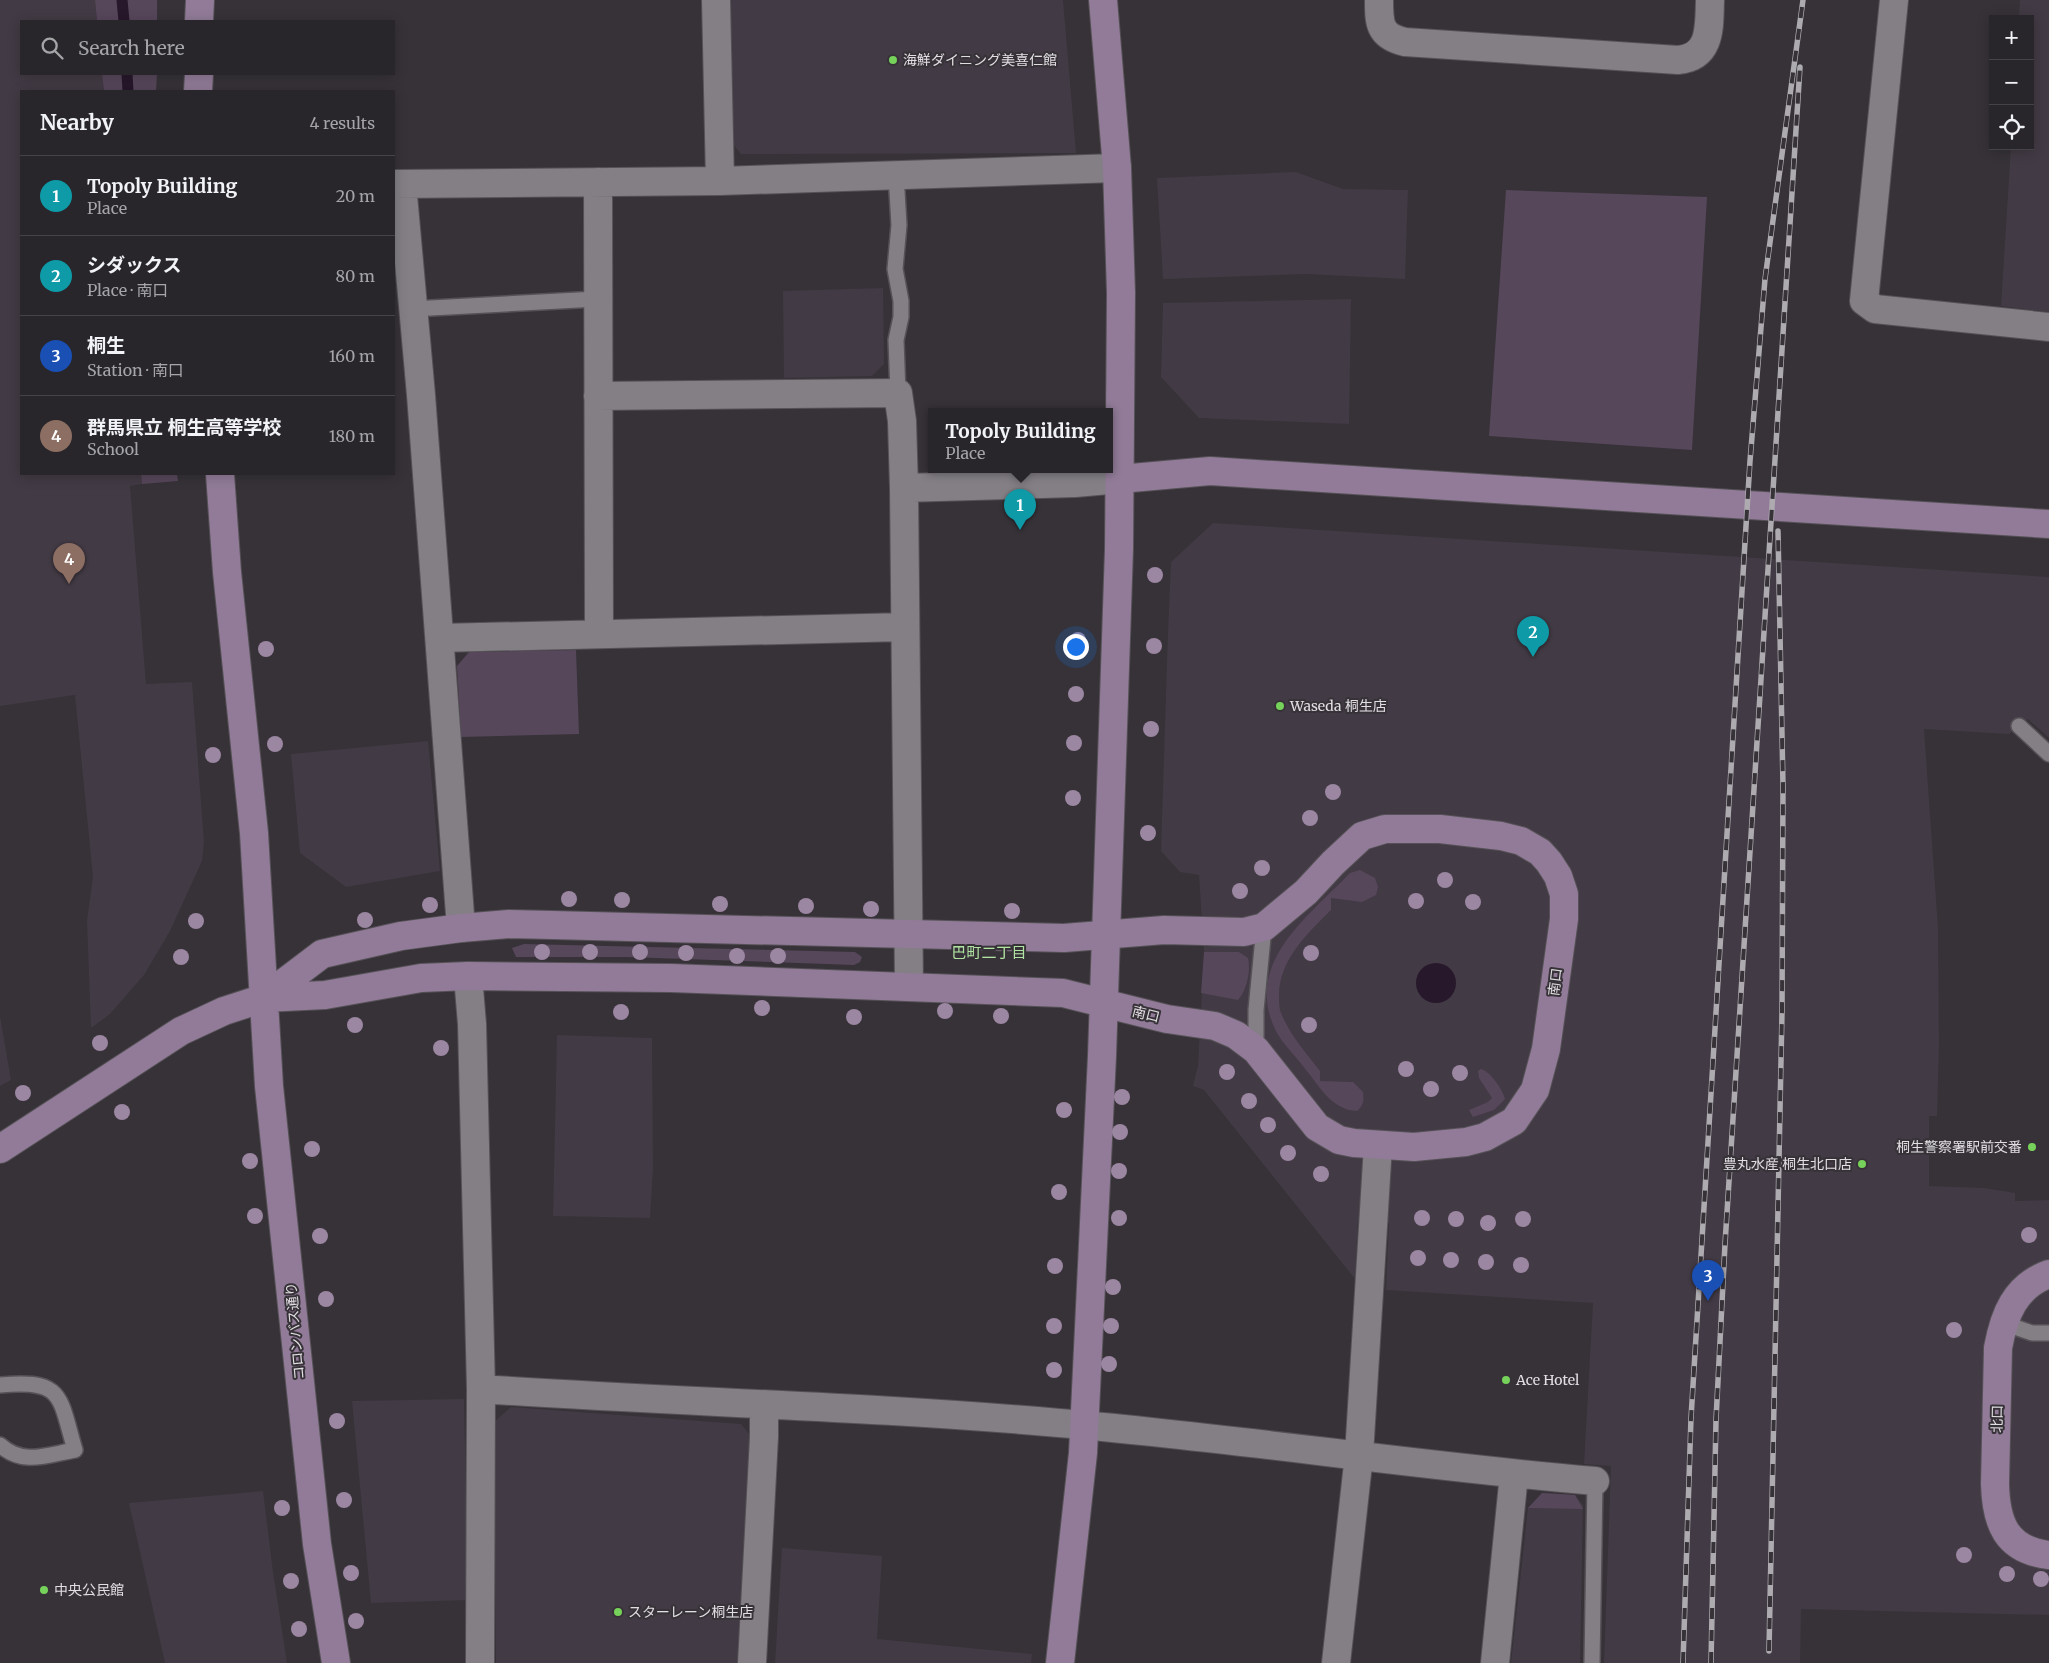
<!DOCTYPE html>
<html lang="en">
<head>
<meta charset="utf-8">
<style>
  body { margin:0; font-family:Merriweather,"Noto Sans JP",serif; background:#343236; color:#f1f3f6 }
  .controls { position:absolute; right:15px; top:15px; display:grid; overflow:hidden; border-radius:0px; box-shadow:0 2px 12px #0003 }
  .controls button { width:45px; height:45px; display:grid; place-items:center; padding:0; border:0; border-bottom:1px solid #444347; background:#28262a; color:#f1f3f6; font:25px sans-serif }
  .you { position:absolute; left:1075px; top:646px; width:18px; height:18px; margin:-12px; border:4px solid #fff; border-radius:50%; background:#1a73e8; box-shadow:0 0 0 8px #1a73e833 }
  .badge { display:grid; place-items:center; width:32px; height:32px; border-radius:50%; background:#d6ab8b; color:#fff; font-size:16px; font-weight:700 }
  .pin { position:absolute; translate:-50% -41px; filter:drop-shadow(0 1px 2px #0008) }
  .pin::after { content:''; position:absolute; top:26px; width:18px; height:15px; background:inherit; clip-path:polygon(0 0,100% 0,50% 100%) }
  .popup { position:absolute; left:928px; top:408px; width:185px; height:65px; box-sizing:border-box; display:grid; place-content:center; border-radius:0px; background:#28262a; filter:drop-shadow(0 1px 4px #0005); font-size:16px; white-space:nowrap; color:#a5a5a8 }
  .popup b { font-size:19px; color:#f1f3f6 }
  .popup::after { content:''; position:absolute; left:50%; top:100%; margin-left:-10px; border:10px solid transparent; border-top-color:#28262a }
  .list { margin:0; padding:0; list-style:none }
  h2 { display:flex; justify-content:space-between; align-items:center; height:65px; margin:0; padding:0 20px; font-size:21px }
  h2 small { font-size:16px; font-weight:400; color:#a5a5a8 }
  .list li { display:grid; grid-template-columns:32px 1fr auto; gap:15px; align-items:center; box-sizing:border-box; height:80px; padding:0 20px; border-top:1px solid #444347 }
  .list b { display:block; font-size:19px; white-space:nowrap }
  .list p { margin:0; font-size:16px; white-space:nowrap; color:#a5a5a8 }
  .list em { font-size:16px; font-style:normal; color:#a5a5a8 }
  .icon { flex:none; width:28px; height:28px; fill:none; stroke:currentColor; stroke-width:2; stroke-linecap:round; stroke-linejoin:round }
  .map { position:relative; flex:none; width:2049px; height:1663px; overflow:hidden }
  .search { position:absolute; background:#28262a; box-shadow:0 2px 12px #0003; left:20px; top:20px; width:375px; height:55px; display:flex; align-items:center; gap:12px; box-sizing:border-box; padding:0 18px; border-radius:0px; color:#a5a5a8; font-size:19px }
  .panel { position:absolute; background:#28262a; box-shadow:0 2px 12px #0003; left:20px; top:90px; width:375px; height:385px; border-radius:0px }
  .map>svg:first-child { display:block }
  .built { fill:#423a44 }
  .green { fill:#56475a }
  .water { fill:#27182b }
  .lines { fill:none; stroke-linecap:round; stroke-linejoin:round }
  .stream { stroke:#27182b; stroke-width:11 }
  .lane-casing { stroke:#555156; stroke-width:18 }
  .street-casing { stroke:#555156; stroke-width:30 }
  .secondary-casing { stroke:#555156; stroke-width:30 }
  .lane { stroke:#837f85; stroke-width:15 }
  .street { stroke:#837f85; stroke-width:28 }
  .secondary { stroke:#917b98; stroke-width:28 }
  .rail-casing { stroke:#aeabb0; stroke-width:5.5 }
  .rail { stroke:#363238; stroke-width:4; stroke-dasharray:11; stroke-linecap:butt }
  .tree { fill:#9c87a2 }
  .poi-dot { fill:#76d25a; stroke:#363238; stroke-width:2 }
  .labels { text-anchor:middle; stroke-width:4; stroke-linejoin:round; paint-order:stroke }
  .poi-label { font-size:14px; fill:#e1dee2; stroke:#363238; text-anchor:start }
  .street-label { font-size:14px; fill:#e1dee2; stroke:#363238 }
  .neighbourhood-label { font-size:15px; fill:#b1e3a3; stroke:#363238 }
</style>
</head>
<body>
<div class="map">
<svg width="2049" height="1663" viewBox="0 0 2049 1663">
  <rect width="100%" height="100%" fill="#363238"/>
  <path class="built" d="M0,0H95L97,21H21V74H102L104,91H21V474H141L142,484L130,486L146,684L192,682L204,842L202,861L170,931L144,975L110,1014L91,1028L87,921L93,877L75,695L0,706Z
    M729,0H1063L1076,153L741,154L732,143Z
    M2020,0H2049V312L2001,306L2011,146H2030V19H2019Z
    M1296,172L1343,189L1408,190L1405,279L1307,274L1163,279L1157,178Z
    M883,288L884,364L872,376L784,378L783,291Z
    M1351,299L1349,424L1199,418L1161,377L1163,303Z
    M1213,523L2049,577V738L2028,719L2009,734L1924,729L1938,928L1939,1045L1937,1116H1929V1186L1984,1188L2015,1193V1201L2049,1200V1615L1801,1609L1800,1663H1604L1611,1466L1584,1464L1593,1303L1386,1290L1389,1223L1358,1220L1355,1279L1204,1090L1193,1086L1198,1066L1204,952L1199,875L1180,872L1161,851L1168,632L1171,562Z
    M428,741L440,871L346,887L300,853L291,754Z
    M0,1016L11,1080L0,1086Z
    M557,1035L652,1038L653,1169L650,1218L553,1216Z
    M464,1399L468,1600L371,1603L352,1401Z
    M511,1407L741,1424L754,1440L741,1663H496L494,1422Z
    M263,1491L273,1572L287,1663H165L129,1503Z
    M1542,1493L1575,1495L1583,1505L1580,1663H1511L1528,1508Z
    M782,1548L882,1556L877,1639L1032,1654L1031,1663H775Z"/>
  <path class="green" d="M95,0H157V21H97Z
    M102,74H157L156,91H104Z
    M1506,190L1707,197L1692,450L1489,436Z
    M141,474H177L178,481L142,484Z
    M576,650L579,734L461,737L457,666L469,652Z
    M1360,870L1375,878L1378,887L1376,895L1362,902L1331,898V910C1307,934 1280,959 1279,994C1279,1000 1279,1008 1281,1013C1290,1035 1306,1053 1320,1071V1081L1353,1082L1363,1092C1364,1100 1364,1105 1357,1111C1332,1110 1320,1087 1306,1070C1297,1057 1283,1045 1276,1031C1242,963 1309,916 1350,873Z
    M524,944L855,952L862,957L860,962L854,965L626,957H516L512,948Z
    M1204,952H1239L1248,958C1251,970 1247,990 1238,1000L1201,993Z
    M1481,1069C1490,1071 1503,1090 1505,1099L1494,1110L1473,1117L1469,1110L1488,1102L1492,1098L1479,1078L1478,1071Z
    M1542,1493L1575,1495L1583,1509L1528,1508Z"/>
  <path class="water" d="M1416 983a20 20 0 1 1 40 0a20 20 0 1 1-40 0Z"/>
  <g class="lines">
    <path class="stream" d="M122,0L124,21
      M127,74L128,91"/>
    <defs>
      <path id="lane" d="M896,175L899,225L895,269L901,301V317L896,340L898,393
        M412,309L597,299
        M2019,726L2049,754
        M1256,1050V1010L1264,927
        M2003,1323L2032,1333H2049
        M0,1385C64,1379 59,1396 75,1450C47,1455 23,1466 0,1445
        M1592,1663L1595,1481"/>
      <path id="street" d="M716,0L720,181
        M1379,0C1379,23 1379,36 1405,42L1678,60C1712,57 1709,26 1710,0
        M1894,0L1864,301L1875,309L2049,327
        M598,182L599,634
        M394,184L720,181L1117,168
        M402,184L421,395L461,928
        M598,396L898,393L902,421L904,488L909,986
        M904,488L1075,483L1120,479
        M440,638L905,627
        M468,976L472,1024L481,1389L480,1663
        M481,1389C673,1402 867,1406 1059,1423C1238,1438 1416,1466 1595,1481
        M752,1663L764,1437V1405
        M1336,1663L1359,1455L1378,1145
        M1495,1663L1514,1474"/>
      <path id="secondary" d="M199,21L200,0
        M198,91L199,74
        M220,474L227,572L254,833L269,1086L317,1544L336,1663
        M1120,479L1210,471L2049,524
        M0,1149L181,1031L224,1011L264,998L325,995L421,978L468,976L671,978L1063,993L1167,1019L1215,1026L1236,1035L1256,1050L1317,1127L1339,1140L1354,1143L1414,1147L1466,1142L1485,1137L1514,1121L1535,1090L1546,1049L1564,919V894L1558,876L1549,862L1540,852L1521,841L1501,836L1440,829H1385L1362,836L1333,863L1306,892L1264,927L1244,932L1164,930L1064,938L552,925L509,924L461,928L401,936L322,954L264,998
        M2049,1274C2015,1286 2004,1315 1998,1348L1995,1484C1996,1523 2006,1550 2049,1555
        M1060,1663L1083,1453L1102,1056L1119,549L1121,293L1117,168L1103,0"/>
    </defs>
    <use href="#lane" class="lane-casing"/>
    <use href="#street" class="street-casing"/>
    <use href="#secondary" class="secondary-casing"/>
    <use href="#lane" class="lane"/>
    <use href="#street" class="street"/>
    <use href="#secondary" class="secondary"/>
    <defs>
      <path id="rail" d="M1769,1651L1782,1012L1783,786L1778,531
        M1683,1663L1691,1418L1750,461L1765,279L1803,0
        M1711,1663L1716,1420L1725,1244L1800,67"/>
    </defs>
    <use href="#rail" class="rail-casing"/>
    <use href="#rail" class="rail"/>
  </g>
  <g class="tree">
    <circle cx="1155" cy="575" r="8"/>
    <circle cx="1078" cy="640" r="8"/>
    <circle cx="1154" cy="646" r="8"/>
    <circle cx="266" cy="649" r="8"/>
    <circle cx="1076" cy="694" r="8"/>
    <circle cx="1151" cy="729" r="8"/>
    <circle cx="1074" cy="743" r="8"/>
    <circle cx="275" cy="744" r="8"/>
    <circle cx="213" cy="755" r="8"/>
    <circle cx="1333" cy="792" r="8"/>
    <circle cx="1073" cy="798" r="8"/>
    <circle cx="1310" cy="818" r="8"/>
    <circle cx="1148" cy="833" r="8"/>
    <circle cx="1262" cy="868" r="8"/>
    <circle cx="1445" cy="880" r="8"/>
    <circle cx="1240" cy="891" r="8"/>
    <circle cx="569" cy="899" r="8"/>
    <circle cx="622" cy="900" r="8"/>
    <circle cx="1416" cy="901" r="8"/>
    <circle cx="1473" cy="902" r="8"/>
    <circle cx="720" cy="904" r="8"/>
    <circle cx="430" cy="905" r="8"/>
    <circle cx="806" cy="906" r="8"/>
    <circle cx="871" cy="909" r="8"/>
    <circle cx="1012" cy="911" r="8"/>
    <circle cx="365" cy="920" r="8"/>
    <circle cx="196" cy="921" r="8"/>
    <circle cx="542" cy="952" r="8"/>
    <circle cx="590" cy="952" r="8"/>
    <circle cx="640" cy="952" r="8"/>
    <circle cx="686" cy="953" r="8"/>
    <circle cx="1311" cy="953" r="8"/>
    <circle cx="737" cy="956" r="8"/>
    <circle cx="778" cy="956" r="8"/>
    <circle cx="181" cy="957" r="8"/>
    <circle cx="762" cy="1008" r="8"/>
    <circle cx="945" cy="1011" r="8"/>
    <circle cx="621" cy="1012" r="8"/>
    <circle cx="1001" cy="1016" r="8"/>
    <circle cx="854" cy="1017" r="8"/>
    <circle cx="355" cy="1025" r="8"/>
    <circle cx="1309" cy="1025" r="8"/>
    <circle cx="100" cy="1043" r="8"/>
    <circle cx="441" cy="1048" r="8"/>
    <circle cx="1406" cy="1069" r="8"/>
    <circle cx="1227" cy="1072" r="8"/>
    <circle cx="1460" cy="1073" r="8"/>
    <circle cx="1431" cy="1089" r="8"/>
    <circle cx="23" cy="1093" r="8"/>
    <circle cx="1122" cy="1097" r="8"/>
    <circle cx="1249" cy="1101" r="8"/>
    <circle cx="1064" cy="1110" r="8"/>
    <circle cx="122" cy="1112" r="8"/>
    <circle cx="1268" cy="1125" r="8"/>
    <circle cx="1120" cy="1132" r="8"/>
    <circle cx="312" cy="1149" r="8"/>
    <circle cx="1288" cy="1153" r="8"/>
    <circle cx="250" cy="1161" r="8"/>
    <circle cx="1119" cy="1171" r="8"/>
    <circle cx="1321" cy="1174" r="8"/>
    <circle cx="1059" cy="1192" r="8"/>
    <circle cx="255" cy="1216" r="8"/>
    <circle cx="1119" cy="1218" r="8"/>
    <circle cx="1422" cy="1218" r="8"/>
    <circle cx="1456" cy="1219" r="8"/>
    <circle cx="1523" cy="1219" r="8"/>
    <circle cx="1488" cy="1223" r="8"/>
    <circle cx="2029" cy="1235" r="8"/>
    <circle cx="320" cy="1236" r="8"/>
    <circle cx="1418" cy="1258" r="8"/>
    <circle cx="1451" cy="1260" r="8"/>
    <circle cx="1486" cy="1262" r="8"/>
    <circle cx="1521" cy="1265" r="8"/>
    <circle cx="1055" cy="1266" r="8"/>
    <circle cx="1113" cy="1287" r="8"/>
    <circle cx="326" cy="1299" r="8"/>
    <circle cx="1054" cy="1326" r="8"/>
    <circle cx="1111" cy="1326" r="8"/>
    <circle cx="1954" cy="1330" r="8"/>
    <circle cx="1109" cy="1364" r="8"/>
    <circle cx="1054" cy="1370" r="8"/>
    <circle cx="337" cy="1421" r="8"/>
    <circle cx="344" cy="1500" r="8"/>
    <circle cx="282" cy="1508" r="8"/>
    <circle cx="1964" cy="1555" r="8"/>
    <circle cx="351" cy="1573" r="8"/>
    <circle cx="2007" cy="1574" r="8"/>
    <circle cx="2041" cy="1579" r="8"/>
    <circle cx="291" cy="1581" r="8"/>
    <circle cx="356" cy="1621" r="8"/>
    <circle cx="299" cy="1629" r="8"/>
  </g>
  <g class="poi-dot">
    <circle cx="893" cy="60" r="5"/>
    <circle cx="1280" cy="706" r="5"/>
    <circle cx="2032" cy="1147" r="5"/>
    <circle cx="1862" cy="1164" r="5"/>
    <circle cx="1506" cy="1380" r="5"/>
    <circle cx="44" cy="1590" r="5"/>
    <circle cx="618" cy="1612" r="5"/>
  </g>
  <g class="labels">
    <g class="poi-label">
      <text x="903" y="65">海鮮ダイニング美喜仁館</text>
      <text x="1290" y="711">Waseda 桐生店</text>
      <text x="2022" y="1152" text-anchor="end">桐生警察署駅前交番</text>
      <text x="1852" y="1169" text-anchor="end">豊丸水産 桐生北口店</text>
      <text x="1516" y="1385">Ace Hotel</text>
      <text x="54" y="1595">中央公民館</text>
      <text x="628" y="1617">スターレーン桐生店</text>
    </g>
    <g class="street-label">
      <text transform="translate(1555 982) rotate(-83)" y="5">南口</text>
      <text transform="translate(1146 1014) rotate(14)" y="5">南口</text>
      <text transform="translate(295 1331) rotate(-95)" y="5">コロンバス通り</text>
      <text transform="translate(1997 1419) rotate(-89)" y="5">北口</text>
    </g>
    <g class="neighbourhood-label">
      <text x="989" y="958">巴町二丁目</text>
    </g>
  </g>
</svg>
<div class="controls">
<button>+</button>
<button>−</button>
<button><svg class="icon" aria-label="locate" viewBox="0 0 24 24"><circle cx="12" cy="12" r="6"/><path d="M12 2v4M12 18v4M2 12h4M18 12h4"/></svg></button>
</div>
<div class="you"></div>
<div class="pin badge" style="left:1020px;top:530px;background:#0f9aa8">1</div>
<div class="popup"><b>Topoly Building</b>Place</div>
<div class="pin badge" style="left:1533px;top:657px;background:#0f9aa8">2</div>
<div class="pin badge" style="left:1708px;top:1301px;background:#1a4fb4">3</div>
<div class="pin badge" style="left:69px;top:584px;background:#8d6e63">4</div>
<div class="search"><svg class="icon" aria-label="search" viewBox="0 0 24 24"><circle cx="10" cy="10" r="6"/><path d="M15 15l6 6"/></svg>Search here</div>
<section class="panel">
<h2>Nearby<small>4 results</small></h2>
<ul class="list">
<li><span class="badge" style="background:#0f9aa8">1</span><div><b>Topoly Building</b><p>Place</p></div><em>20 m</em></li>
<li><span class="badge" style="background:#0f9aa8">2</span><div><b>シダックス</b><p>Place · 南口</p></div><em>80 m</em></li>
<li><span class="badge" style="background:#1a4fb4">3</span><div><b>桐生</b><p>Station · 南口</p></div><em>160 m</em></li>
<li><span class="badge" style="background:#8d6e63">4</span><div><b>群馬県立 桐生高等学校</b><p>School</p></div><em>180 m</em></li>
</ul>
</section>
</div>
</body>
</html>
